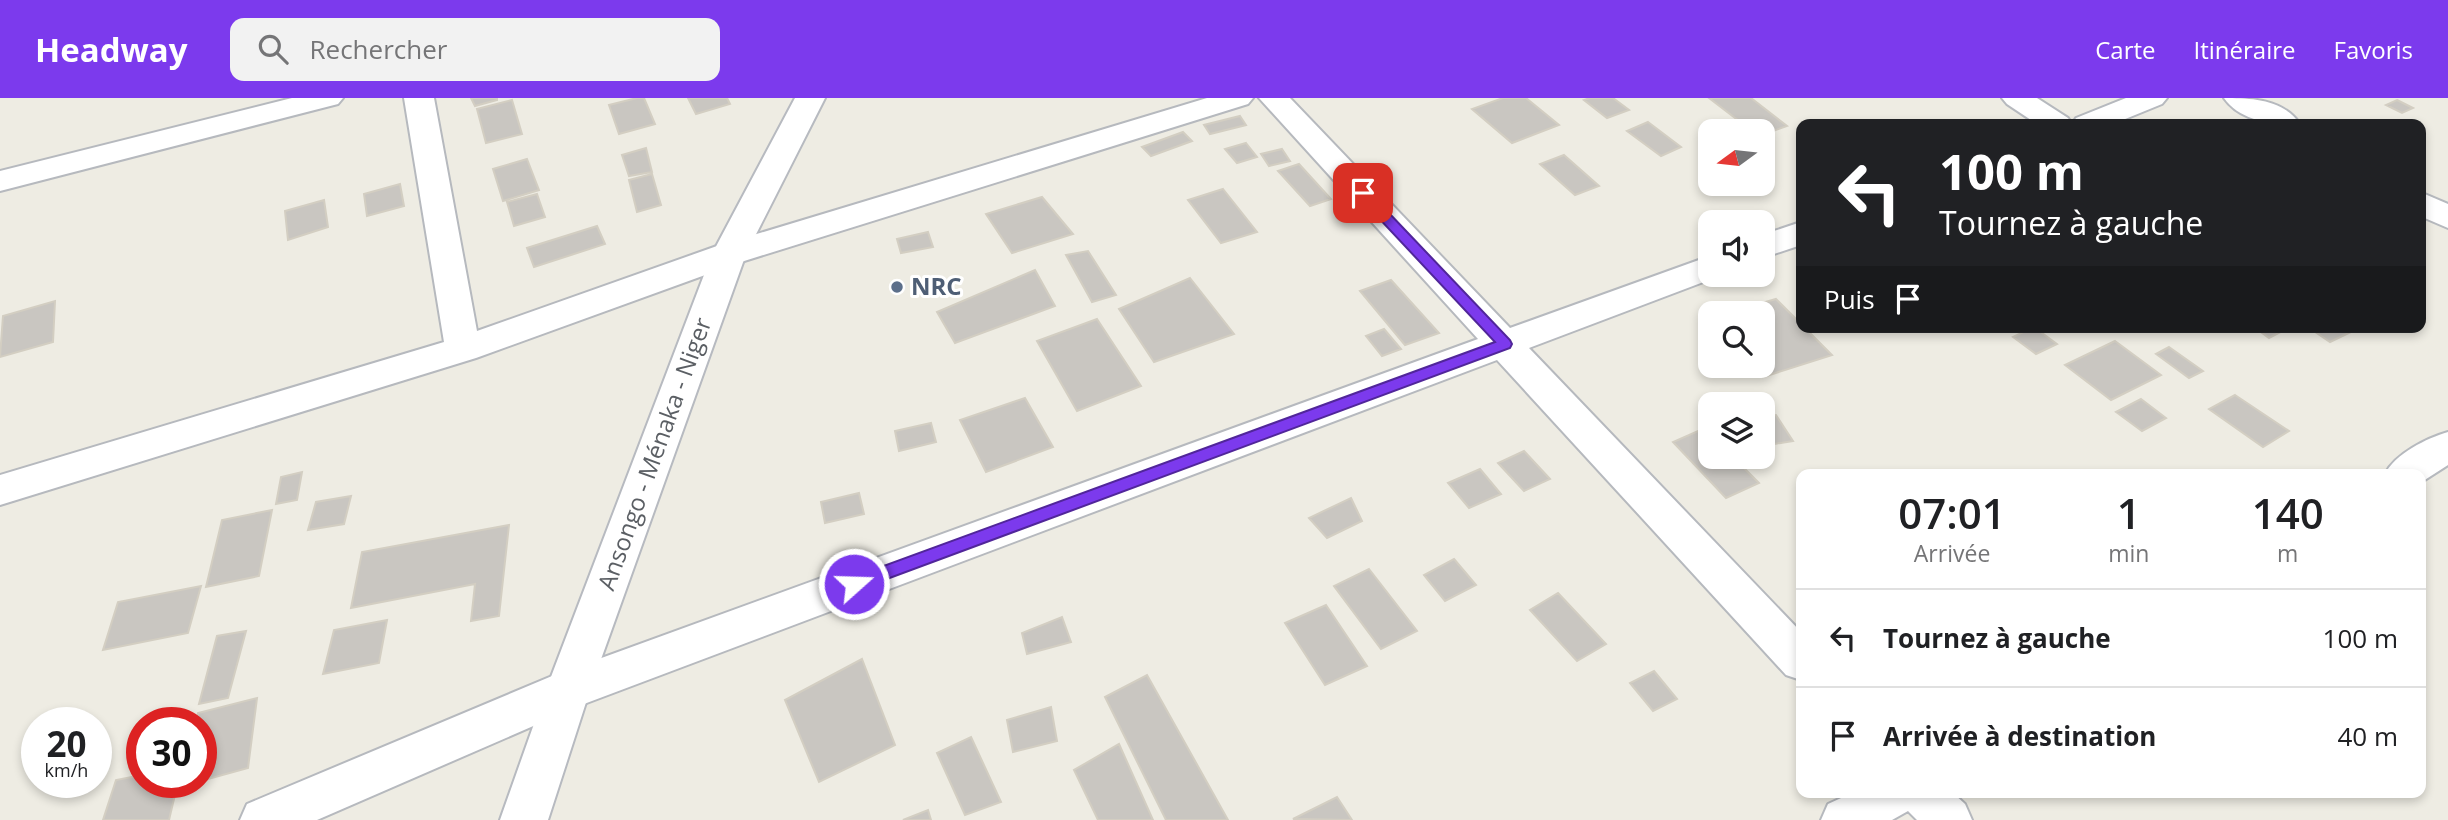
<!DOCTYPE html>
<html lang="fr">
<head>
<meta charset="utf-8">
<style>
  :root { --surface:#fff; --page:#f2f2f2; --text:#202124; --muted:#757577; --line:#e0e0e0; --accent:#7c3aed }
  body { margin:0; font-family:"Open Sans",sans-serif; background:var(--page); color:var(--text); height:100vh; display:flex; flex-direction:column; font-size:26px; white-space:nowrap }
  * { box-sizing:border-box; margin:0 }
  p { font-size:23px; color:var(--muted) }
  .icon { flex:none; width:38px; height:38px; fill:none; stroke:currentColor; stroke-width:2; stroke-linecap:round; stroke-linejoin:round }
  .map { position:relative; flex:1; overflow:hidden }
  .side { position:absolute; left:1796px; top:371px; width:630px; height:329px; display:flex; flex-direction:column; background:var(--surface); border-radius:14px; box-shadow:0 4px 10px #0003 }
  .side>* { flex:none }
  .banner { position:absolute; left:1796px; top:21px; width:630px; height:214px; border-radius:14px; box-shadow:0 4px 10px #0003; background:#202124; color:#fff; overflow:hidden }
  .needle { width:46px; rotate:255deg }
  .fabs { position:absolute; left:1698px; top:21px; display:grid; gap:14px }
  .fabs a { display:grid; place-items:center; width:77px; height:77px; border-radius:14px; background:var(--surface); box-shadow:0 4px 10px #0003; font-size:35px }
  .speed { position:absolute; left:21px; top:609px; display:flex; gap:14px; font-size:35px; font-weight:700; text-align:center }
  .speed>* { display:grid; place-content:center; width:91px; height:91px; border-radius:50%; background:var(--surface); box-shadow:0 4px 10px #0003; line-height:1 }
  .speed small { font-size:18px; font-weight:400 }
  .speed .limit { border:10px solid #d22; background:#fff; color:#111 }
  .pin { position:absolute; display:grid; place-items:center; width:60px; height:60px; color:#fff; margin:-30px; border-radius:14px; box-shadow:0 4px 10px #0006 }
  .me { position:absolute; width:77px; margin:-38px; rotate:70deg; stroke-linejoin:round; filter:drop-shadow(0 0 5px #0008) }
  .turn { display:flex; align-items:center; gap:24px; height:147px; padding:0 28px; font-size:32px }
  .turn .icon { width:91px; height:91px; stroke-width:2.5 }
  .turn b { display:block; font-size:49px; line-height:60px }
  .then { display:flex; align-items:center; height:66px; padding:0 28px; background:#0003; gap:14px; font-size:26px }
  .eta { display:flex; justify-content:space-evenly; align-items:center; height:119px; text-align:center }
  .eta b { font-size:42px; font-weight:600; line-height:49px }
  ul { padding:0; list-style:none }
  li { display:flex; align-items:center; gap:21px; height:98px; padding:0 28px; border-top:2px solid var(--line) }
  li div { flex:1 }
  li b { display:block; font-size:26px }
  li em { font-style:normal }
  header { display:flex; align-items:center; gap:42px; box-sizing:border-box; height:98px; padding:0 35px; background:var(--accent); color:#fff }
  header strong { font-size:33px }
  nav { display:flex; gap:38px; margin-inline-start:auto; font-size:24px }
  .search { width:490px; height:63px; background:var(--page); display:flex; align-items:center; gap:18px; box-sizing:border-box; padding:0 24px; border-radius:14px; color:var(--muted); font-size:26px }
  .map>svg:first-child { display:block }
  .building { fill:#c9c6c1; stroke:#d3cec2; stroke-width:2 }
  .lines { fill:none; stroke-linecap:round; stroke-linejoin:round }
  .street-casing { stroke:#b6b9be; stroke-width:4 }
  .secondary-casing { stroke:#b7bac0; stroke-width:4 }
  .street { fill:#fff; fill-rule:evenodd }
  .secondary { fill:#fff; fill-rule:evenodd }
  .route { fill:#7c3aed; stroke:#51269a; stroke-width:2 }
  .service-dot { fill:#5c6f8a; stroke:#fff; stroke-width:2.5 }
  .labels { text-anchor:middle; stroke-width:6; stroke-linejoin:round; paint-order:stroke }
  .service-label { font-size:24px; font-weight:bold; fill:#4e5e75; stroke:#fff; text-anchor:start }
  .street-label { font-size:24px; fill:#5b5f64; stroke:#fff }
</style>
</head>
<body>
<header>
<strong>Headway</strong>
<div class="search"><svg class="icon" aria-label="search" viewBox="0 0 24 24"><circle cx="10" cy="10" r="6"/><path d="M15 15l6 6"/></svg>Rechercher</div>
<nav><a>Carte</a><a>Itinéraire</a><a>Favoris</a></nav>
</header>
<div class="map">
<svg width="2448" height="722" viewBox="0 0 2448 722">
  <rect width="100%" height="100%" fill="#eeece3"/>
  <!-- building -->
  <path class="building" d="M471 0H497V2L475 8Z
    M637 0H644L655 26 619 36 609 7Z
    M688 0H727L730 6 696 16Z
    M1503 0H1526L1559 27 1512 45 1472 11Z
    M1590 0H1613L1629 12 1607 20 1584 2Z
    M1709 0H1751L1787 28 1762 37V33H1752Z
    M512 2 522 36 486 45 477 11Z
    M2397 2 2413 10 2402 15 2386 7Z
    M1240 18 1246 27 1210 36 1204 27Z
    M1648 24 1681 49 1661 58 1627 33Z
    M1183 34 1192 43 1151 58 1142 49Z
    M1246 45 1257 59 1237 65 1225 51Z
    M646 50 652 74 629 78 622 57Z
    M1282 51 1290 63 1269 68 1261 56Z
    M1564 57 1599 88 1575 97 1540 66Z
    M527 61 539 92 503 103 493 71Z
    M1299 66 1331 101 1310 108 1278 73Z
    M652 76 661 107 637 114 629 82Z
    M400 86 404 108 367 118 364 96Z
    M1223 91 1257 134 1221 145 1188 102Z
    M537 96 545 119 514 128 507 104Z
    M1042 99 1073 136 1012 155 986 116Z
    M324 102 328 129 288 142 285 113Z
    M597 128 605 146 534 169 527 150Z
    M928 134 933 149 901 155 897 141Z
    M1088 153 1116 197 1092 204 1066 157Z
    M1035 172 1055 208 955 245 937 214Z
    M1190 180 1234 236 1154 264 1119 211Z
    M1391 182 1439 235 1405 247 1360 193Z
    M1776 201 1801 226V229H1804L1832 257 1763 279 1752 268H1762V215H1728Z
    M55 203 53 244 0 259 3 218Z
    M1097 221 1141 288 1077 313 1037 243Z
    M2034 229 2057 246 2036 256 2013 239Z
    M2254 229H2290L2269 240Z
    M2308 229H2351L2355 232 2330 244Z
    M1384 231 1401 251 1382 258 1366 238Z
    M2115 243 2161 277 2111 302 2065 267Z
    M2169 249 2203 273 2189 280 2156 256Z
    M2235 297 2289 333 2263 349 2209 311Z
    M1025 300 1053 349 986 374 960 322Z
    M2141 301 2166 320 2142 333 2116 314Z
    M1776 317 1793 343 1762 348V319Z
    M931 325 936 344 899 353 895 333Z
    M1705 330 1710 335V359H1733L1759 385 1726 400 1673 344Z
    M1524 353 1550 381 1524 393 1498 365Z
    M1480 371 1501 396 1469 410 1448 385Z
    M302 374 297 402 276 406 281 379Z
    M859 395 864 416 825 425 821 404Z
    M351 398 344 426 308 432 316 404Z
    M1351 400 1362 423 1327 440 1309 420Z
    M272 412 259 478 206 489 222 422Z
    M509 427 499 518 471 523 475 486 351 510 362 454Z
    M1454 461 1476 487 1445 503 1424 477Z
    M1369 471 1417 533 1381 551 1334 488Z
    M201 488 188 535 103 552 118 504Z
    M1558 495 1606 546 1577 563 1530 512Z
    M1326 507 1367 568 1325 587 1285 525Z
    M1062 519 1071 544 1027 556 1022 535Z
    M387 522 379 565 323 576 334 532Z
    M246 533 228 600 199 606 217 538Z
    M862 561 895 647 819 684 785 602Z
    M1654 573 1677 601 1653 613 1630 585Z
    M1147 577 1228 722H1166L1105 599Z
    M257 600 248 670 201 683V625H197L198 615Z
    M1051 609 1057 643 1013 654 1007 622Z
    M971 639 1001 704 965 717 937 655Z
    M1119 646 1153 722H1098L1074 672Z
    M142 677V684H178L169 722H103L116 682Z
    M1337 699 1352 722 1293 721Z
    M928 712 931 722H903Z"/>
  <g class="lines">
    <defs>
      <path id="street" d="M292 0H343L338 6 0 93V73Z
        M404 0H434L477 233 717 148 1207 0H1253L1248 6 741 164 476 260 0 407V377L444 244Z
        M1259 0H1290L1510 230 1710 158V177H1722L1529 250 1801 534V582L1786 577 1497 262 584 606 317 722H240L247 706 552 578 1478 241Z
        M2002 0H2037L2068 20 2072 26 2076 20 2126 0H2167L2162 6 2113 26H2037L2007 6Z
        M2224 0C2251 0 2283 1 2300 26 2274 27 2241 24 2224 0Z
        M2420 94 2448 106V130L2420 118Z
        M1801 124V147L1762 160V137Z
        M2448 334V367L2420 385V376H2385C2395 356 2427 340 2448 334Z
        M1852 695H1953L1965 706 1972 722H1917L1908 713 1892 722H1821L1828 706Z"/>
      <path id="secondary" d="M795 0H825L746 156 590 592 548 722H500L546 592 712 156Z"/>
    </defs>
    <!-- street casing -->
    <use href="#street" class="street-casing"/>
    <!-- secondary casing -->
    <use href="#secondary" class="secondary-casing"/>
    <!-- street -->
    <use href="#street" class="street"/>
    <!-- secondary -->
    <use href="#secondary" class="secondary"/>
  </g>
  <!-- route -->
  <path class="route" d="M1363 91 1367 92 1510 242 1512 246 1510 250 860 491H848L846 486 848 481 1495 244 1358 98 1356 95Z"/>
  <!-- markers -->
  <circle class="service-dot" cx="897" cy="189" r="7"/>
  <g class="labels">
    <!-- service labels -->
    <g class="service-label">
      <text x="911" y="197">NRC</text>
    </g>
    <!-- street labels -->
    <g class="street-label">
      <text transform="translate(655 356) rotate(-70)" y="8">Ansongo - Ménaka - Niger</text>
    </g>
  </g>
</svg>
<div class="fabs">
<a><svg class="needle" viewBox="-14 -14 28 28"><path d="M0-13l5 13h-10z" fill="#e53935"/><path d="M0 13l5-13h-10z" fill="#757577"/></svg></a>
<a><svg class="icon" aria-label="sound" viewBox="0 0 24 24"><path d="M4 9h4l5-4v14l-5-4H4zM17 9q2 3 0 6"/></svg></a>
<a><svg class="icon" aria-label="search" viewBox="0 0 24 24"><circle cx="10" cy="10" r="6"/><path d="M15 15l6 6"/></svg></a>
<a><svg class="icon" aria-label="layers" viewBox="0 0 24 24"><path d="M12 4l9 5-9 5-9-5zM3 14l9 5 9-5"/></svg></a>
</div>
<div class="speed"><div>20<small>km/h</small></div><div class="limit">30</div></div>
<div class="pin" style="left:1363px;top:95px;background:#d93025"><svg class="icon" aria-label="arrive" viewBox="0 0 24 24"><path d="M6 21V4h12l-3 4 3 4H6"/></svg></div>
<svg class="me" style="left:854px;top:486px" viewBox="-20 -20 40 40"><circle r="17" fill="#7c3aed" stroke="#fff" stroke-width="3"/><path d="M0-11L8 9 0 5-8 9z" fill="#fff"/></svg>
<div class="banner">
<div class="turn"><svg class="icon" aria-label="left" viewBox="0 0 24 24"><path d="M17 20v-9H6M10 6l-5 5 5 5"/></svg><div><b>100 m</b>Tournez à gauche</div></div>
<div class="then">Puis<svg class="icon" aria-label="arrive" viewBox="0 0 24 24"><path d="M6 21V4h12l-3 4 3 4H6"/></svg></div>
</div>
<section class="side">
<div class="eta">
<div><b>07:01</b><p>Arrivée</p></div>
<div><b>1</b><p>min</p></div>
<div><b>140</b><p>m</p></div>
</div>
<ul>
<li><svg class="icon" aria-label="left" viewBox="0 0 24 24"><path d="M17 20v-9H6M10 6l-5 5 5 5"/></svg><div><b>Tournez à gauche</b></div><em>100 m</em></li>
<li><svg class="icon" aria-label="arrive" viewBox="0 0 24 24"><path d="M6 21V4h12l-3 4 3 4H6"/></svg><div><b>Arrivée à destination</b></div><em>40 m</em></li>
</ul>
</section>
</div>
</body>
</html>
